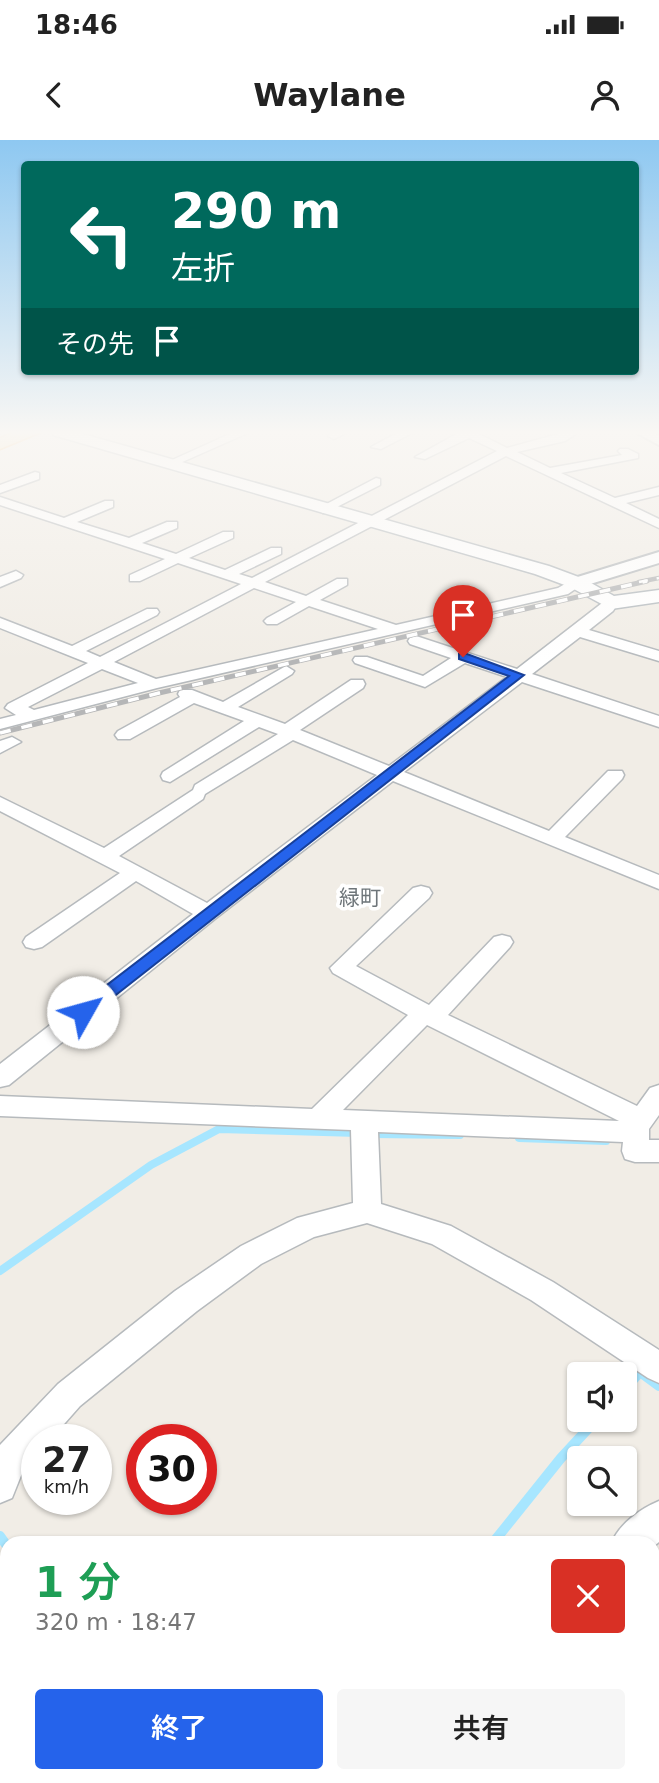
<!DOCTYPE html>
<html lang="ja">
<head>
<meta charset="utf-8">
<style>
  :root { --surface:#fff; --page:#f6f6f6; --text:#222; --muted:#767676; --accent:#2563eb }
  body { margin:0; font-family:"DejaVu Sans","Noto Sans JP",sans-serif; background:var(--page); color:var(--text); height:100vh; display:flex; flex-direction:column; font-size:26px; white-space:nowrap }
  * { box-sizing:border-box; margin:0 }
  p { font-size:23px; color:var(--muted) }
  .icon { flex:none; width:38px; height:38px; fill:none; stroke:currentColor; stroke-width:2; stroke-linecap:round; stroke-linejoin:round }
  .map { position:relative; flex:1; overflow:hidden }
  .side { position:absolute; left:0px; top:1396px; width:660px; height:247px; display:flex; flex-direction:column; background:var(--surface); border-radius:21px 21px 0 0; box-shadow:0 2px 5px #0004 }
  .side>* { flex:none }
  .hud { position:absolute; left:21px; top:21px; width:618px; height:214px; border-radius:7px; box-shadow:0 2px 5px #0004; background:#00695c; color:#fff; overflow:hidden }
  .controls { position:absolute; left:567px; top:1222px; display:grid; gap:14px }
  .controls a { display:grid; place-items:center; width:70px; height:70px; border-radius:7px; background:var(--surface); box-shadow:0 2px 5px #0004; font-size:35px }
  .speed { position:absolute; left:21px; top:1284px; display:flex; gap:14px; font-size:35px; font-weight:700; text-align:center }
  .speed>* { display:grid; place-content:center; width:91px; height:91px; border-radius:50%; background:var(--surface); box-shadow:0 2px 5px #0004; line-height:1 }
  .speed small { font-size:18px; font-weight:400 }
  .speed .limit { border:10px solid #d22; background:#fff; color:#111 }
  .pin { position:absolute; display:grid; place-items:center; width:60px; height:60px; color:#fff; margin:-72px -30px; border-radius:50% 50% 50% 0; rotate:-45deg; box-shadow:0 0 7px #0007 }
  .pin .icon { rotate:45deg }
  .me { position:absolute; width:77px; margin:-38px; rotate:52deg; stroke-linejoin:round; filter:drop-shadow(0 0 5px #0008) }
  .turn { display:flex; align-items:center; gap:24px; height:147px; padding:0 35px; font-size:32px }
  .turn .icon { width:91px; height:91px; stroke-width:2.5 }
  .turn b { display:block; font-size:49px; line-height:60px }
  .then { display:flex; align-items:center; height:66px; padding:0 35px; background:#0003; gap:14px; font-size:26px }
  .round { display:grid; place-items:center; flex:none; width:74px; height:74px; border-radius:7px; background:var(--page) }
  .summary { display:flex; align-items:center; justify-content:space-between; height:119px; padding:0 35px }
  h1 { font-size:42px; font-weight:600; line-height:52px; color:#1e9e55 }
  .cta { display:flex; gap:14px; margin-top:auto; padding:14px 35px }
  .cta a { flex:1; height:80px; border-radius:7px; background:var(--accent); color:#fff; font-size:28px; font-weight:600; line-height:80px; text-align:center }
  .cta a+a { background:var(--page); color:var(--text) }
  .status { display:flex; justify-content:space-between; align-items:center; height:49px; padding:0 35px; background:var(--surface); direction:ltr }
  .status svg { height:19px; fill:currentColor }
  header { display:flex; justify-content:space-between; align-items:center; height:91px; padding:0 35px; background:var(--surface); font-size:32px; font-weight:600 }
  .map>svg:first-child { display:block }
  .lines { fill:none; stroke-linecap:round; stroke-linejoin:round }
  .stream-far1 { stroke:#a7e6ff; stroke-width:8 }
  .stream { stroke:#a7e6ff; stroke-width:10 }
  .minor-casing { stroke:#b6babd; stroke-width:3 }
  .tertiary-casing { stroke:#b6babd; stroke-width:4 }
  .secondary-casing { stroke:#b4babe; stroke-width:3 }
  .primary-casing { stroke:#feb352; stroke-width:3 }
  .minor { fill:#fff; fill-rule:evenodd }
  .tertiary { fill:#fff; fill-rule:evenodd }
  .secondary { fill:#fff; fill-rule:evenodd }
  .primary { fill:#ffe5ac; fill-rule:evenodd }
  .rail-far1-casing { stroke:#b5b6b7; stroke-width:4.5 }
  .rail-casing { stroke:#b5b6b7; stroke-width:5 }
  .rail-far1 { stroke:#fff; stroke-width:2.5; stroke-dasharray:9; stroke-linecap:butt }
  .rail { stroke:#fff; stroke-width:3.5; stroke-dasharray:11; stroke-linecap:butt }
  .route { fill:#2563eb; stroke:#184099; stroke-width:2 }
  .labels { text-anchor:middle; stroke-width:7; stroke-linejoin:round; paint-order:stroke }
  .neighbourhood-label { font-size:21px; fill:#6e7579; stroke:#fff }
</style>
</head>
<body>
<div class="status"><b>18:46</b><svg viewBox="0 0 49 12"><path d="M0 12V9h3v3zM5 12V6h3v6zM10 12V3h3v9zM15 12V0h3v12zM26 1h20v11H26zM47 4h2v5h-2z"/></svg></div>
<header><svg class="icon" aria-label="back" viewBox="0 0 24 24"><path d="M15 5l-7 7 7 7"/></svg>Waylane<svg class="icon" aria-label="person" viewBox="0 0 24 24"><circle cx="12" cy="8" r="4"/><path d="M4 21q1-7 8-7t8 7"/></svg></header>
<div class="map">
<svg width="659" height="1643" viewBox="0 0 659 1643">
  <rect width="100%" height="100%" fill="#f1ede6"/>
  <g class="lines">
    <!-- stream-far1 -->
    <path class="stream-far1" d="M373 994 460 995
      M519 998 606 1001
      M0 1131 151 1025 219 989 358 993"/>
    <!-- stream -->
    <path class="stream" d="M625 1249 640 1232 659 1246
      M0 1396 7 1406
      M492 1404 561 1318 597 1279"/>
    <defs>
      <path id="minor" d="M234 292H250L171 327 161 325Z
        M333 292H348L334 299 328 296Z
        M399 292H414L381 309 371 307Z
        M460 292H475L507 308 565 292H579L565 301 517 312 550 328 622 315 618 311 620 309H628L638 314V318L561 333 615 358 659 347V355L626 363 659 379V388L506 316 265 442 306 456 337 439H347V445L320 460 396 485 558 448 572 440H582L584 443 568 454 157 548 0 589V579L16 575 5 568 8 564 88 523 0 488V478L72 506 147 469H157L159 472 157 475 86 511 100 517 241 444 178 423 140 441H130V435L165 419 0 365V357L64 378 105 361H113V367L77 382 129 398 167 382H177V388L142 403 176 414 223 392H233V398L189 418 225 430 271 408H281V414L239 434 252 438 497 311 469 298 425 319 415 317ZM254 448 296 462 267 478 264 481 267 484H277L309 466 378 489 156 539 114 522ZM102 529 138 543 34 570 28 567Z
        M35 332 39 333V339L0 353V345Z
        M376 338 380 339V345L327 372 323 373 317 369Z
        M16 431 23 435 21 438 0 447V437Z
        M611 459 618 463 613 471 589 490 659 511V521L580 497 532 534 659 576V587L522 542 404 632 549 691 608 631H622L624 635 622 639 565 697 659 735V749L393 641 216 778 9 945 0 947V924L193 774 136 741 42 807 34 809 26 807 23 802 26 797 120 733 0 671V657L104 708 193 650 195 645 278 594 259 587 170 642 163 640 161 636 163 632 244 581 194 563 130 599H118L115 595 118 591 180 557 178 554 180 550H192L223 562 286 526 294 531 292 534 238 567 285 584 351 540H363L365 544 363 548 300 590 389 626 507 537 465 523 425 547 355 523 353 520 355 517H367L423 536 451 518 410 504 408 501 410 498 416 496 517 529 606 460ZM293 600 377 635 207 763 119 716 203 659 205 654Z
        M12 597 21 602 0 613V601Z
        M421 746 429 748 432 753 429 758 356 826 429 865 494 797 502 795 510 797 513 802 510 807 448 875 637 966 650 948 659 945V975L649 989V1000H659V1022H635L625 1019 622 1011 623 1002 378 992 381 1064 451 1086 553 1142 659 1210V1243L648 1238 531 1160 432 1104 367 1083 314 1097 261 1124 197 1171 80 1266 50 1300H37V1315L24 1328 12 1358 0 1363V1305L58 1244 175 1151 241 1106 297 1078 353 1063 351 990 0 976V956L312 969 408 875 333 833 330 828 413 748ZM427 885 619 981 343 970Z
        M659 1361V1402L653 1407V1404H611C619 1384 640 1369 659 1361Z
        M0 1419 7 1422V1464L0 1461Z
        M346 1636H395L397 1643H348Z"/>
      <path id="tertiary" d="M635 292H653L659 296V305Z
        M659 412V423L577 448 568 443 571 439Z"/>
      <path id="secondary" d="M51 292H76L549 426 584 439 614 456 659 450V462L611 469 570 447 535 434 53 295Z
        M659 1561V1622L653 1625V1564Z
        M591 1636H650L647 1643H589Z"/>
      <path id="primary" d="M16 292H41L0 309V298Z"/>
    </defs>
    <!-- minor casing -->
    <use href="#minor" class="minor-casing"/>
    <!-- tertiary casing -->
    <use href="#tertiary" class="tertiary-casing"/>
    <!-- secondary casing -->
    <use href="#secondary" class="secondary-casing"/>
    <!-- primary casing -->
    <use href="#primary" class="primary-casing"/>
    <!-- minor -->
    <use href="#minor" class="minor"/>
    <!-- tertiary -->
    <use href="#tertiary" class="tertiary"/>
    <!-- secondary -->
    <use href="#secondary" class="secondary"/>
    <!-- primary -->
    <use href="#primary" class="primary"/>
    <defs>
      <path id="rail-far1" d="M639 442 659 438"/>
      <path id="rail" d="M0 593 159 553 647 441"/>
    </defs>
    <!-- rail-far1 casing -->
    <use href="#rail-far1" class="rail-far1-casing"/>
    <!-- rail casing -->
    <use href="#rail" class="rail-casing"/>
    <!-- rail-far1 -->
    <use href="#rail-far1" class="rail-far1"/>
    <!-- rail -->
    <use href="#rail" class="rail"/>
  </g>
  <!-- sky -->
  <linearGradient id="sky" x2="0" y2="1"><stop stop-color="#8ec8f1"/><stop offset="0.56" stop-color="#f9f7f4"/><stop offset="1" stop-color="#f9f7f4" stop-opacity="0"/></linearGradient>
  <rect width="659" height="522" fill="url(#sky)"/>
  <!-- route -->
  <path class="route" d="M459 514H467L524 535 89 876H77L75 872 77 868 509 536 459 519Z"/>
  <g class="labels">
    <!-- neighbourhood labels -->
    <g class="neighbourhood-label">
      <text x="360" y="765">緑町</text>
    </g>
  </g>
</svg>
<div class="controls">
<a><svg class="icon" aria-label="sound" viewBox="0 0 24 24"><path d="M4 9h4l5-4v14l-5-4H4zM17 9q2 3 0 6"/></svg></a>
<a><svg class="icon" aria-label="search" viewBox="0 0 24 24"><circle cx="10" cy="10" r="6"/><path d="M15 15l6 6"/></svg></a>
</div>
<div class="speed"><div>27<small>km/h</small></div><div class="limit">30</div></div>
<div class="pin" style="left:463px;top:517px;background:#d93025"><svg class="icon" aria-label="arrive" viewBox="0 0 24 24"><path d="M6 21V4h12l-3 4 3 4H6"/></svg></div>
<svg class="me" style="left:83px;top:872px" viewBox="-20 -20 40 40"><circle r="19" fill="#fff"/><path d="M0-13L10 11 0 6-10 11z" fill="#2563eb"/></svg>
<div class="hud">
<div class="turn"><svg class="icon" aria-label="left" viewBox="0 0 24 24"><path d="M17 20v-9H6M10 6l-5 5 5 5"/></svg><div><b>290 m</b>左折</div></div>
<div class="then">その先<svg class="icon" aria-label="arrive" viewBox="0 0 24 24"><path d="M6 21V4h12l-3 4 3 4H6"/></svg></div>
</div>
<section class="side">
<div class="summary"><div><h1>1 分</h1><p>320 m · 18:47</p></div><a class="round" style="background:#d93025;color:#fff"><svg class="icon" aria-label="close" viewBox="0 0 24 24"><path d="M6 6l12 12M18 6L6 18"/></svg></a></div>
<div class="cta"><a>終了</a><a>共有</a></div>
</section>
</div>
</body>
</html>
